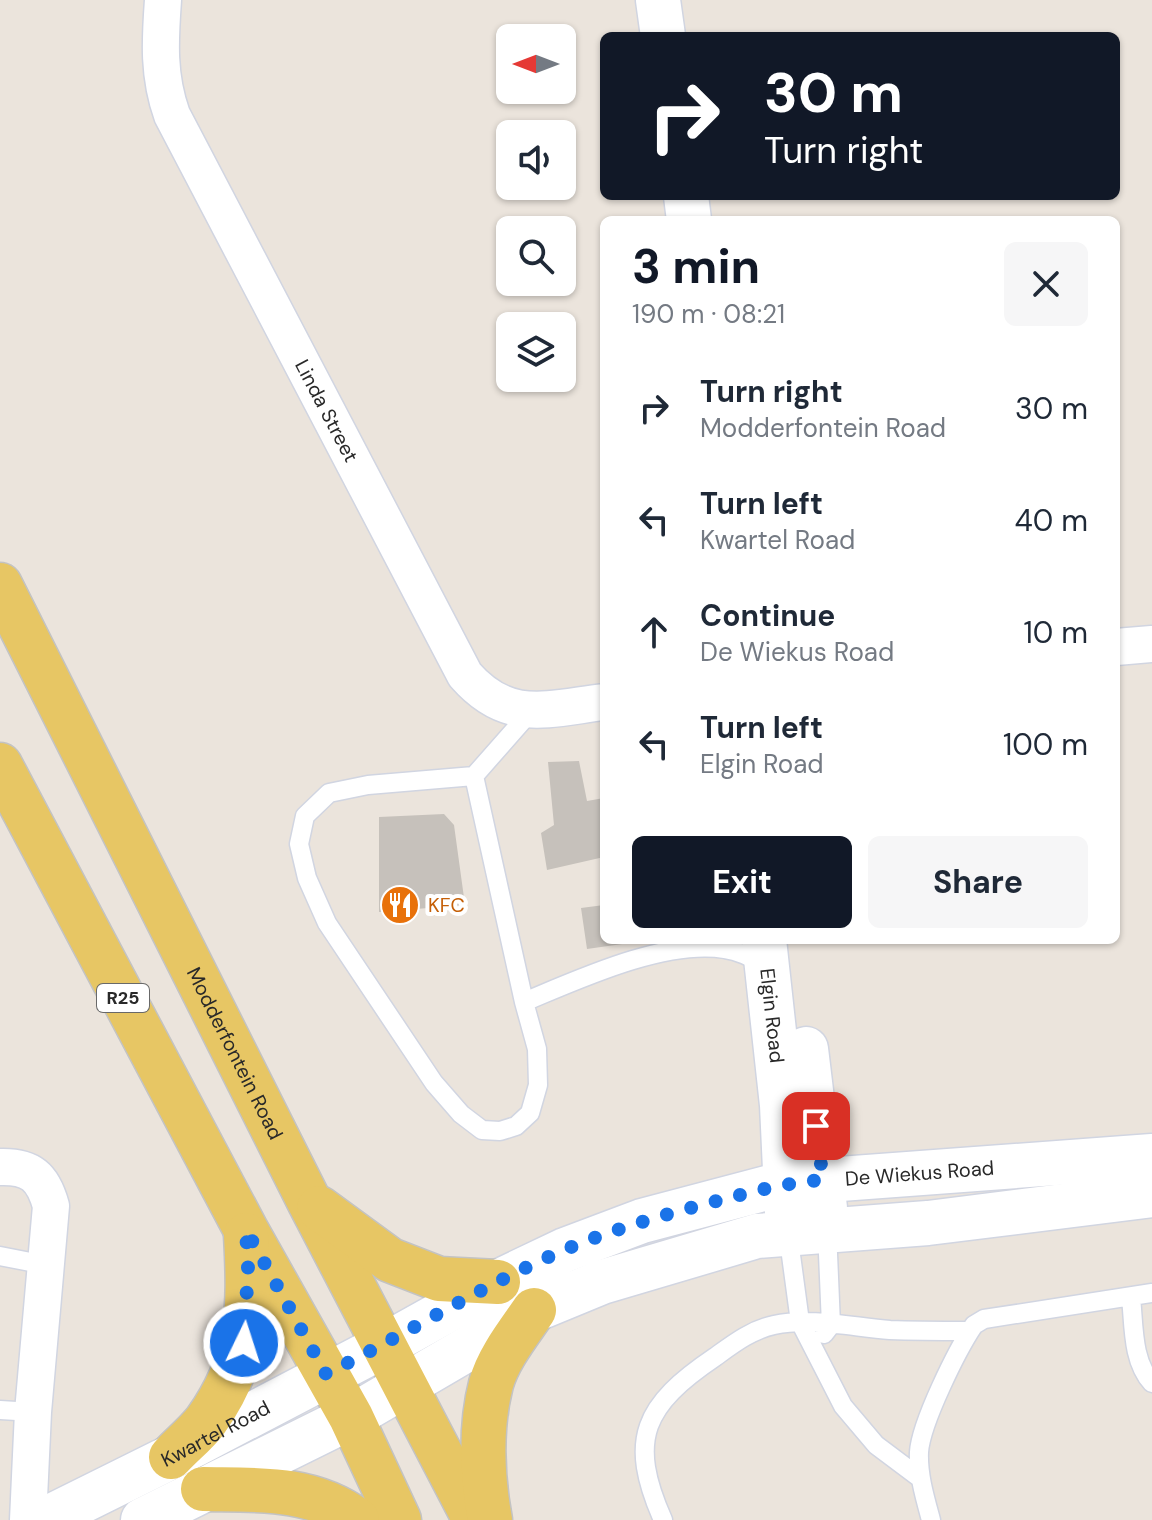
<!DOCTYPE html>
<html lang="en">
<head>
<meta charset="utf-8">
<style>
  :root { --surface:#fff; --page:#f6f6f7; --text:#1f2937; --muted:#747a83; --accent:#111827 }
  body { margin:0; font-family:"DM Sans",sans-serif; background:var(--page); color:var(--text); height:100vh; display:flex; flex-direction:column; font-size:30px; white-space:nowrap }
  * { box-sizing:border-box; margin:0 }
  p { font-size:26px; color:var(--muted) }
  .icon { flex:none; width:44px; height:44px; fill:none; stroke:currentColor; stroke-width:2; stroke-linecap:round; stroke-linejoin:round }
  .map { position:relative; flex:1; overflow:hidden }
  .sheet { position:absolute; left:600px; top:216px; width:520px; height:728px; display:flex; flex-direction:column; background:var(--surface); border-radius:12px; box-shadow:0 2px 6px #0004 }
  .sheet>* { flex:none }
  .top-card { position:absolute; left:600px; top:32px; width:520px; height:168px; border-radius:12px; box-shadow:0 2px 6px #0004; background:#111827; color:#fff; overflow:hidden }
  .needle { width:52px; rotate:270deg }
  .tools { position:absolute; left:496px; top:24px; display:grid; gap:16px }
  .tools a { display:grid; place-items:center; width:80px; height:80px; border-radius:12px; background:var(--surface); box-shadow:0 2px 6px #0004; font-size:40px }
  .pin { position:absolute; display:grid; place-items:center; width:68px; height:68px; color:#fff; margin:-34px; border-radius:16px; box-shadow:0 4px 12px #0006 }
  .me { position:absolute; width:88px; margin:-44px; rotate:4deg; stroke-linejoin:round; filter:drop-shadow(0 0 6px #0008) }
  .turn { display:flex; align-items:center; gap:28px; height:168px; padding:0 32px; font-size:36px }
  .turn .icon { width:104px; height:104px; stroke-width:2.5 }
  .turn b { display:block; font-size:56px; line-height:68px }
  .round { display:grid; place-items:center; flex:none; width:84px; height:84px; border-radius:12px; background:var(--page) }
  .head { display:flex; align-items:center; justify-content:space-between; height:136px; padding:0 32px }
  h1 { font-size:48px; font-weight:700; line-height:60px; color:var(--accent) }
  .cta { display:flex; gap:16px; margin-top:auto; padding:16px 32px }
  .cta a { flex:1; height:92px; border-radius:12px; background:var(--accent); color:#fff; font-size:32px; font-weight:700; line-height:92px; text-align:center }
  .cta a+a { background:var(--page); color:var(--text) }
  ul { padding:0; list-style:none }
  li { display:flex; align-items:center; gap:24px; height:112px; padding:0 32px }
  li div { flex:1 }
  li b { display:block; font-size:30px }
  li em { font-style:normal }
  .map>svg:first-child { display:block }
  .building { fill:#c6c1bb }
  .lines { fill:none; stroke-linecap:round; stroke-linejoin:round }
  .lane-casing { stroke:#d1d5e1; stroke-width:21 }
  .street-casing { stroke:#d1d5e1; stroke-width:39 }
  .secondary-casing { stroke:#d1d5e1; stroke-width:47 }
  .primary-casing { stroke:#c3c3c3; stroke-width:47 }
  .lane { stroke:#fff; stroke-width:18 }
  .street { stroke:#fff; stroke-width:36 }
  .secondary { stroke:#fff; stroke-width:44 }
  .primary { stroke:#e7c664; stroke-width:44 }
  .route { stroke:#1a73e8; stroke-width:14; stroke-dasharray:0 25.2 }
  .labels { text-anchor:middle; stroke-width:8; stroke-linejoin:round; paint-order:stroke }
  .shield { fill:#fff; stroke:#696969; stroke-width:2 }
  .shield-label { font-size:18px; font-weight:bold; fill:#292929 }
  .street-label { font-size:20px; fill:#292929; stroke:#fff }
  .food-label { font-size:20px; fill:#c56008; stroke:#fff; text-anchor:start }
</style>
</head>
<body>
<div class="map">
<svg width="1152" height="1520" viewBox="0 0 1152 1520">
  <rect width="100%" height="100%" fill="#ebe4dc"/>
  <!-- building -->
  <path class="building" d="M579 761 587 801 604 798V857L547 870 541 833 554 825 548 762Z
    M444 814 454 825 465 905 379 912V817Z
    M604 905V940L636 942 587 949 581 908Z"/>
  <g class="lines">
    <defs>
      <path id="lane" d="M474 776 524 1002 537 1049 538 1085 530 1113 516 1126 500 1131 482 1130 461 1114 434 1083 327 923 307 878 299 844 305 816 329 793 368 785 474 776 532 710
        M524 1002C579 979 665 939 725 949 740 951 752 958 765 965
        M788 1233 800 1322 843 1406 876 1445 920 1478
        M0 1256 46 1265
        M1131 1297C1134 1326 1132 1361 1152 1383
        M824 1334 831 1325 827 1230
        M0 1410 33 1412
        M663 1520C627 1439 644 1405 715 1357 733 1344 751 1330 774 1325 811 1317 852 1327 890 1330 916 1331 943 1331 969 1331
        M931 1520C925 1498 918 1475 919 1452 921 1423 957 1350 974 1325L984 1319 1152 1293"/>
      <g id="street">
        <path id="s1" d="M163 0C160 41 158 76 172 115L465 675C508 724 546 709 604 702"/>
        <path d="M1116 647 1152 644"/>
        <path d="M0 1167C31 1166 43 1177 51 1206L33 1412 28 1520"/>
      </g>
      <g id="secondary">
        <path d="M658 0 663 36"/>
        <path d="M686 196 689 220"/>
        <path id="s2" d="M764 940 782 1105 787 1213"/>
        <path d="M806 1049 825 1208"/>
        <path id="s3" d="M44 1520 171 1457 385 1345 498 1282 565 1250 642 1221 786 1183 1152 1156"/>
        <path d="M143 1520 351 1417 534 1310 602 1282 757 1236 928 1223 1152 1195"/>
      </g>
      <g id="primary">
        <path id="s4" d="M0 585 310 1203 475 1520"/>
        <path d="M0 765 246 1230 351 1417 399 1520"/>
        <path d="M319 1208 390 1260 439 1279 498 1282"/>
        <path d="M171 1457C182 1445 196 1434 206 1421 250 1360 250 1307 246 1235"/>
        <path d="M203 1489C257 1490 311 1486 357 1520"/>
        <path d="M490 1520C482 1477 480 1427 491 1384 498 1358 519 1332 534 1310"/>
      </g>
    </defs>
    <!-- lane casing -->
    <use href="#lane" class="lane-casing"/>
    <!-- street casing -->
    <use href="#street" class="street-casing"/>
    <!-- secondary casing -->
    <use href="#secondary" class="secondary-casing"/>
    <!-- primary casing -->
    <use href="#primary" class="primary-casing"/>
    <!-- lane -->
    <use href="#lane" class="lane"/>
    <!-- street -->
    <use href="#street" class="street"/>
    <!-- secondary -->
    <use href="#secondary" class="secondary"/>
    <!-- primary -->
    <use href="#primary" class="primary"/>
  </g>
  <g class="lines">
    <!-- route -->
    <path class="route" d="M244 1343 248 1268 246 1230 326 1374C406 1334 482 1286 564 1250 611 1230 660 1216 709 1203 748 1193 782 1183 823 1180L816 1126"/>
  </g>
  <!-- icons -->
  <defs>
    <symbol id="restaurant-disc" viewBox="-11 -11 22 22"><circle r="9.5" fill="#e8710a" stroke="#fff"/><path d="M-5-6h1v4h1v-4h1v4h1v-4h1v5L-1.5 .5V6h-2V.5L-5-1ZM5-6V6H3V1.5H1.5Q1.5-4 5-6Z" fill="#fff"/></symbol>
  </defs>
  <g fill-rule="evenodd">
    <use href="#restaurant-disc" x="378" y="883" width="44" height="44"/>
  </g>
  <g class="labels">
    <!-- shield labels -->
    <rect class="shield" x="97" y="984" width="52" height="28" rx="6"/>
    <g class="shield-label">
      <text x="123" y="1004">R25</text>
    </g>
    <!-- street labels -->
    <g class="street-label">
      <text dy="7" stroke="none"><textPath href="#s1" startOffset="450">Linda Street</textPath></text>
      <text dy="7" stroke="none"><textPath href="#s2" startOffset="76">Elgin Road</textPath></text>
      <text dy="7" stroke="none"><textPath href="#s4" startOffset="524">Modderfontein Road</textPath></text>
      <text dy="7" stroke="none"><textPath href="#s3" startOffset="952">De Wiekus Road</textPath></text>
      <text dy="7" stroke="none"><textPath href="#s3" startOffset="192">Kwartel Road</textPath></text>
    </g>
    <!-- food labels -->
    <g class="food-label">
      <text x="428" y="912">KFC</text>
    </g>
  </g>
</svg>
<div class="tools">
<a><svg class="needle" viewBox="-14 -14 28 28"><path d="M0-13l5 13h-10z" fill="#e53935"/><path d="M0 13l5-13h-10z" fill="#747a83"/></svg></a>
<a><svg class="icon" aria-label="sound" viewBox="0 0 24 24"><path d="M4 9h4l5-4v14l-5-4H4zM17 9q2 3 0 6"/></svg></a>
<a><svg class="icon" aria-label="search" viewBox="0 0 24 24"><circle cx="10" cy="10" r="6"/><path d="M15 15l6 6"/></svg></a>
<a><svg class="icon" aria-label="layers" viewBox="0 0 24 24"><path d="M12 4l9 5-9 5-9-5zM3 14l9 5 9-5"/></svg></a>
</div>
<div class="pin" style="left:816px;top:1126px;background:#d93025"><svg class="icon" aria-label="arrive" viewBox="0 0 24 24"><path d="M6 21V4h12l-3 4 3 4H6"/></svg></div>
<svg class="me" style="left:244px;top:1343px" viewBox="-20 -20 40 40"><circle r="17" fill="#1a73e8" stroke="#fff" stroke-width="3"/><path d="M0-11L8 9 0 5-8 9z" fill="#fff"/></svg>
<div class="top-card">
<div class="turn"><svg class="icon" aria-label="right" viewBox="0 0 24 24"><path d="M7 20v-9h11M14 6l5 5-5 5"/></svg><div><b>30 m</b>Turn right</div></div>
</div>
<section class="sheet">
<div class="head"><div><h1>3 min</h1><p>190 m · 08:21</p></div><a class="round"><svg class="icon" aria-label="close" viewBox="0 0 24 24"><path d="M6 6l12 12M18 6L6 18"/></svg></a></div>
<ul>
<li><svg class="icon" aria-label="right" viewBox="0 0 24 24"><path d="M7 20v-9h11M14 6l5 5-5 5"/></svg><div><b>Turn right</b><p>Modderfontein Road</p></div><em>30 m</em></li>
<li><svg class="icon" aria-label="left" viewBox="0 0 24 24"><path d="M17 20v-9H6M10 6l-5 5 5 5"/></svg><div><b>Turn left</b><p>Kwartel Road</p></div><em>40 m</em></li>
<li><svg class="icon" aria-label="ahead" viewBox="0 0 24 24"><path d="M12 20V5M6 11l6-6 6 6"/></svg><div><b>Continue</b><p>De Wiekus Road</p></div><em>10 m</em></li>
<li><svg class="icon" aria-label="left" viewBox="0 0 24 24"><path d="M17 20v-9H6M10 6l-5 5 5 5"/></svg><div><b>Turn left</b><p>Elgin Road</p></div><em>100 m</em></li>
</ul>
<div class="cta"><a>Exit</a><a>Share</a></div>
</section>
</div>
</body>
</html>
